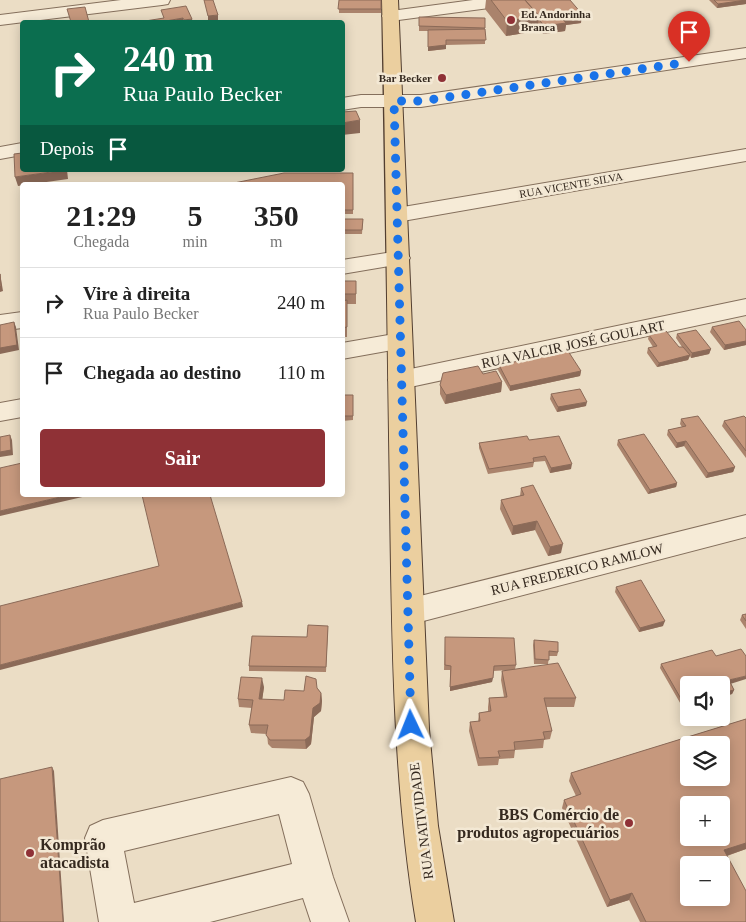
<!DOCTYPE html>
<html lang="pt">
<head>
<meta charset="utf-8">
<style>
  :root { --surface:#fff; --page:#f6f6f6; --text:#222; --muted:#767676; --line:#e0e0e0; --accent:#8f3136 }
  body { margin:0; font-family:"Times New Roman",serif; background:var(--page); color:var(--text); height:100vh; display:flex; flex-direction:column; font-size:19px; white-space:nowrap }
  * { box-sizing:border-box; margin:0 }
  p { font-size:16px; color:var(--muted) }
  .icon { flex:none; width:28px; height:28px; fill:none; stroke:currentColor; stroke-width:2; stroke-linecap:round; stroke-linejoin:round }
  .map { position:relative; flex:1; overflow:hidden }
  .side { position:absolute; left:20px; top:182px; width:325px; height:315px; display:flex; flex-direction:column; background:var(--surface); border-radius:5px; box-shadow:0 2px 12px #0003 }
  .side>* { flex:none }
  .guide { position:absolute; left:20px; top:20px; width:325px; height:152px; border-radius:5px; box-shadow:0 2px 12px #0003; background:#0b6e4f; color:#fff; overflow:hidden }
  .fabs { position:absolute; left:680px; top:676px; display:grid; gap:10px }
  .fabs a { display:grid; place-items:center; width:50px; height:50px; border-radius:5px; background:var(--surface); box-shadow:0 2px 12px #0003; font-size:25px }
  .pin { position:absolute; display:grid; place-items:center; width:42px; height:42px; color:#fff; margin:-51px -21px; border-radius:50% 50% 50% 0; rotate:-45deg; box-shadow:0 0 5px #0007 }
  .pin .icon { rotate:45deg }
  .me { position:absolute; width:55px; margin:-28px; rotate:358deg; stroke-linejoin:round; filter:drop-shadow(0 0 4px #0008) }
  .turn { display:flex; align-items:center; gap:18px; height:105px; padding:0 20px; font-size:22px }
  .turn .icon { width:65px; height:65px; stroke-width:2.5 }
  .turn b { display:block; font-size:35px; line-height:42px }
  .then { display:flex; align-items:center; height:48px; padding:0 20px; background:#0003; gap:10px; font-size:19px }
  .eta { display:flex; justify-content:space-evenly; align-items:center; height:85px; text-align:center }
  .eta b { font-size:30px; font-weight:700; line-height:35px }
  .button { display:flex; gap:10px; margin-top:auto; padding:10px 20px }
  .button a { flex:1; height:58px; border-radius:5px; background:var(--accent); color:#fff; font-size:20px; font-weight:700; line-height:58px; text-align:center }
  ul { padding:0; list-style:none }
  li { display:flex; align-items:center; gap:15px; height:70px; padding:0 20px; border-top:1px solid var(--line) }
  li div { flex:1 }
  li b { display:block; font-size:19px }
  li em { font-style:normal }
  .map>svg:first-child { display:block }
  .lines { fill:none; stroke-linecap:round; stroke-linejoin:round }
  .minor-casing { stroke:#846f5c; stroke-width:2 }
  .major-casing { stroke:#523e30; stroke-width:2 }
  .minor { fill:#f6ebd7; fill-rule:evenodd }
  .major { fill:#ebcf9f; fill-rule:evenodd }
  .wall { fill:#aa836c }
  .shaded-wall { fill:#8b6a58 }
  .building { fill:#c6987d; stroke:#8b6a58; fill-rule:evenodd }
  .route { stroke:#1a73e8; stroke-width:9; stroke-dasharray:0 16.2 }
  .poi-dot { fill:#8f3136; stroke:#f3e8d4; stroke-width:2 }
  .labels { text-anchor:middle; stroke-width:5; stroke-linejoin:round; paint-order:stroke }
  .far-poi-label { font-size:11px; font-weight:bold; fill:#35291f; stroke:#f3e8d4; text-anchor:start }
  .far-street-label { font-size:11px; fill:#35291f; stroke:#f3e8d4 }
  .street-label { font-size:14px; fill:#35291f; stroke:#f3e8d4 }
  .near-poi-label { font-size:16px; font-weight:bold; fill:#35291f; stroke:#f3e8d4; text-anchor:end }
</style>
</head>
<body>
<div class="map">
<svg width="746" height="922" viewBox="0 0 746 922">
  <rect width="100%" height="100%" fill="#ebddc5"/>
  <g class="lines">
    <defs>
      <path id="minor" d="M121 0H170L168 4 162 5 0 25V15Z
        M473 0H519L517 4 511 5 391 21 385 20 382 16 385 12 391 11Z
        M746 48V58L421 107H361L342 110V98L361 95H421Z
        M22 143V155L0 159V147Z
        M746 149V161L397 222 389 220 386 215 389 210 397 208Z
        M399 251 407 253 410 258 407 263 342 274V260Z
        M746 299V315L401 389 392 386 388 380 392 374 401 371Z
        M22 312V328L0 331V315Z
        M400 333 409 335 412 341 409 347 342 359V343Z
        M22 399V417L0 421V403Z
        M746 515V537L408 625 397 621 392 612 397 603 408 599Z
        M291 777 303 782 309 794 333 877 349 922H311L303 898 210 922H99L85 838 90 826 103 820ZM279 814 292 864 134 903 124 851Z"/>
      <path id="major" d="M382 0H398L429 729 438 826 454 922H416C393 783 392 642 390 501 387 334 386 167 382 0Z"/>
    </defs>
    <!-- minor casing -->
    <use href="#minor" class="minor-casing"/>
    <!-- major casing -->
    <use href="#major" class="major-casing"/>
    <!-- minor -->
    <use href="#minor" class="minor"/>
    <!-- major -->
    <use href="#major" class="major"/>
  </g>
  <!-- wall -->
  <path class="wall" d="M339 0H381V13H339Z
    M486 0H570L581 23 566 25 565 31 543 34 538 26 537 31 506 36 485 9Z
    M709 0H746V4L717 8Z
    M419 17 485 28V44L446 45V49L428 51V31H419Z
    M342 70 344 87 342 88Z
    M353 173V214H342V185Z
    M342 219H363L362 234H342Z
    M342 281H356V304H347V337H342Z
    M712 327 746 330V345L724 350 710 332Z
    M677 334 711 349 709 354 691 358 690 356 688 360 657 367 647 353 648 348 653 347 648 339 649 335 679 347H682L676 338Z
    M499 365 581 371 580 376 510 391 498 370Z
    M483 374 502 382 501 392 445 404 440 394V385Z
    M551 394 586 406 557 412 550 399Z
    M342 395H353V420L342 421Z
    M746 418V458L722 426 724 421Z
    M681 419 735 467 733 472 706 478 684 446 676 448 667 435 668 430 682 427 680 424Z
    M529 440 571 469 550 473 545 461 534 462 533 467 488 474 479 448V443Z
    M618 440 677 483 676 487 648 494 617 445Z
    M521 488 561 553 548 556 535 530 512 535 500 509 501 500 520 496Z
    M616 587 663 626 639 632 615 592Z
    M746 614V629L740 620 742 615Z
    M328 630 326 672 249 671V666L307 637Z
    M445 637 516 665 515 669 576 698 574 707H546L552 731 550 739 544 740 543 748 515 750 514 758 499 759 498 765 478 766 469 731 470 722H478L479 713 488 712V707L489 698 504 697 501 680 502 671 512 670 493 671 492 682 450 691V670H444Z
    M534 640 558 652 557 656H549L548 664H534L533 645Z
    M661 664 731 684 734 690 732 694 683 708 660 668Z
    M264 687 262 700H284L304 691 317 688 321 693 322 701 321 711 314 717 311 744 306 749 272 748 268 744 267 734 251 733 249 725 252 708 239 707 238 699Z
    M746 719V849L727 856 746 922H640L629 900 607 907 562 808 564 800 576 796 569 781 571 773Z"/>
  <!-- shaded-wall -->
  <path class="shaded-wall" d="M746 0V4L717 8 718 4Z
    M582 14 581 23 566 25 565 31 543 34 544 26 561 17Z
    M218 15V20L208 21V16Z
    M539 16 537 31 506 36 507 21Z
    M183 18V22H160Z
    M192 19 193 22H184V20Z
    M446 45V49L428 51V47Z
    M360 120V133L342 135V123Z
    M67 170 68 179 18 186 15 177Z
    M0 273 3 291 0 292Z
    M14 322 16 327 19 350 0 354V348Z
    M746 341V345L724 350 725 345Z
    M711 349 709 354 691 358 692 353Z
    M690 355 688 360 657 367 659 363Z
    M581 371 580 376 510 391V386Z
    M502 382 501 392 445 404 446 395Z
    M587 402 586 406 557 412 558 407Z
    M10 435 12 440 13 455 0 457V452Z
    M686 441 684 446 676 448 677 443Z
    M572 464 571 469 550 473 551 468Z
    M735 467 733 472 706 478 708 473Z
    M677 483 676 487 648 494 650 490Z
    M69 495H91L0 516V511Z
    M537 521 535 530 512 535 513 526Z
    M563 544 561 553 548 556 550 547Z
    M242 602 243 607 0 670V665Z
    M665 621 663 626 639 632 640 628Z
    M746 676V679L727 685 729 680Z
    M262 678 264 687 261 708 259 699Z
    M493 678 492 682 450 691V687Z
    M734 690 732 694 721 697V693Z
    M321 693 322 701 321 711 314 717 311 744 306 749 305 740 313 708Z
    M689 703V707L683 708 684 704Z
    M52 767 54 771 64 922H63Z
    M746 843V849L720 858 724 850Z
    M632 893 629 900 607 907 610 900Z"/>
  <!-- building -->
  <path class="building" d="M204 0H213L218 15 208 16Z
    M339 0H381V9H338Z
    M491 0H525L539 16 507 21Z
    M525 0H570L582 14 561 17 566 23 544 26 538 18 539 16Z
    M714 0H746L718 4Z
    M186 6 192 19 184 20 183 18 160 22H139L164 18 161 10Z
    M85 7 89 22H71L67 9Z
    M419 17 485 18V28L419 26Z
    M485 29 486 40H446V45L428 47V30Z
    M356 111 360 120 342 123V112Z
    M22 153V170H66L15 177 14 154Z
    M284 173H353V210H342V185H224Z
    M342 219H363L362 230H342Z
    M0 274 1 286 0 287Z
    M342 281H356V294H342Z
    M347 300V327L342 328V301Z
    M739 321 746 330V341L725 345 712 327Z
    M14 322 17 345 0 348V325Z
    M696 330 711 349 692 353 677 334Z
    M666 331 679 347H683L690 355 659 363 648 348 657 346 649 335Z
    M568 351 581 371 510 386 499 365Z
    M478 366 483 374 496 371 502 382 446 395 440 385 443 373Z
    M580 389 587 402 558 407 551 394Z
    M342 395H353V416H342Z
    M698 416 735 467 708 473 686 441 677 443 668 430 686 426 681 419Z
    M744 416 746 418V451L724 421Z
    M21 420H22V447H21Z
    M644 434 677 483 650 490 618 440Z
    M10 435 11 450 0 452V437Z
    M527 436 529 440 559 436 572 464 551 468 545 456 533 458 534 462 489 469 479 443Z
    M22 463V495H69L0 511V468Z
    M533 485 563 544 550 547 537 521 513 526 501 500 524 495 521 488Z
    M142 495H210L242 602 0 665V606L159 566Z
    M641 580 665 621 640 628 616 587Z
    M746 614V621L742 615Z
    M308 625 328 626 326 667 249 666 252 636 307 637Z
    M445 637 514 638 516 665 494 666 493 678 450 687 451 666 445 665Z
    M534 640 558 642V652L549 651V660L535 659Z
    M741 649 746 656V676L729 680 734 690 721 693V685H689V703L684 704 661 664 712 650 716 656Z
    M558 663 576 698H544L552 731 543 732 545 739 514 742 515 750 498 751 500 757 479 758 470 722 480 721 479 713 491 711 489 698 507 697 502 671Z
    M306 676 316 679 317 688 321 693 320 703 313 708 310 736 305 740H270L266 735 268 725H249L253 700 238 699 241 677 262 678 259 699 284 700 285 690 304 691Z
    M746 719V843L724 850 746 891V922H646L632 893 610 900 564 800 581 794 571 773ZM689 745H721V778H689ZM689 805H721V838H689ZM689 865H721V898H689Z
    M52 767 63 922H0V779Z"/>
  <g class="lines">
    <!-- route -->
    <path class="route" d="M411 725 394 101H421L689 62"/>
  </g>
  <!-- markers -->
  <g class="poi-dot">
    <circle cx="511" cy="20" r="5"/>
    <circle cx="442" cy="78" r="5"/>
    <circle cx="629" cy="823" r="5"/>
    <circle cx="30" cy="853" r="5"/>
  </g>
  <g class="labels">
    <!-- far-poi labels -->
    <g class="far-poi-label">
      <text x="521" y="18">Ed. Andorinha<tspan x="521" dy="13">Branca</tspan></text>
      <text x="432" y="82" text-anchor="end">Bar Becker</text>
    </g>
    <!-- far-street labels -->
    <g class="far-street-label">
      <text transform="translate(571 185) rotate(-10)" y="4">RUA VICENTE SILVA</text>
    </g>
    <!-- street labels -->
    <g class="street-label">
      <text transform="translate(573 344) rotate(-12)" y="5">RUA VALCIR JOSÉ GOULART</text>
      <text transform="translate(577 569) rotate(-14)" y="5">RUA FREDERICO RAMLOW</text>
      <text transform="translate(421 821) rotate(-97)" y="5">RUA NATIVIDADE</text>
    </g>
    <!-- near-poi labels -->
    <g class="near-poi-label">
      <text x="619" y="820">BBS Comércio de<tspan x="619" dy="18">produtos agropecuários</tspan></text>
      <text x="40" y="850" text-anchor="start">Komprão<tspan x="40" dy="18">atacadista</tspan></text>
    </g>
  </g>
</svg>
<div class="fabs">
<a><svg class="icon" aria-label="sound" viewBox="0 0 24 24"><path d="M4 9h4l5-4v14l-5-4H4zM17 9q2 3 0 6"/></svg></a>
<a><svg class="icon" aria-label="layers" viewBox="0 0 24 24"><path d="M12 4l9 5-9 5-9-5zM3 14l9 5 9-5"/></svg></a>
<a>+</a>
<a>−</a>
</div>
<div class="pin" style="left:689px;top:62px;background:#d93025"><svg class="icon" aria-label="arrive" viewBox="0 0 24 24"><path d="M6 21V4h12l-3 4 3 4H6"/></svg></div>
<svg class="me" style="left:411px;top:725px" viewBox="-20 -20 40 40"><path d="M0-17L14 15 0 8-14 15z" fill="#1a73e8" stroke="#fff" stroke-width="4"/></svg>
<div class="guide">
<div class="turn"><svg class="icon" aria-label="right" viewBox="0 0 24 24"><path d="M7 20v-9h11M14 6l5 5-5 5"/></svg><div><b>240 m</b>Rua Paulo Becker</div></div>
<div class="then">Depois<svg class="icon" aria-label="arrive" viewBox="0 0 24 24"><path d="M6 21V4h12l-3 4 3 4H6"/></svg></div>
</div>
<section class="side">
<div class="eta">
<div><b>21:29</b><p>Chegada</p></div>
<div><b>5</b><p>min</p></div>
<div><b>350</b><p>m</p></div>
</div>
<ul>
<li><svg class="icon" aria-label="right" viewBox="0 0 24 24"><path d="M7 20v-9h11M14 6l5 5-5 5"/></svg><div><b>Vire à direita</b><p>Rua Paulo Becker</p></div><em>240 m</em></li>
<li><svg class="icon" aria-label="arrive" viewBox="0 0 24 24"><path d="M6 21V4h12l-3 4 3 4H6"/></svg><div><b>Chegada ao destino</b></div><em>110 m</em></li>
</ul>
<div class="button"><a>Sair</a></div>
</section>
</div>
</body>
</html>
